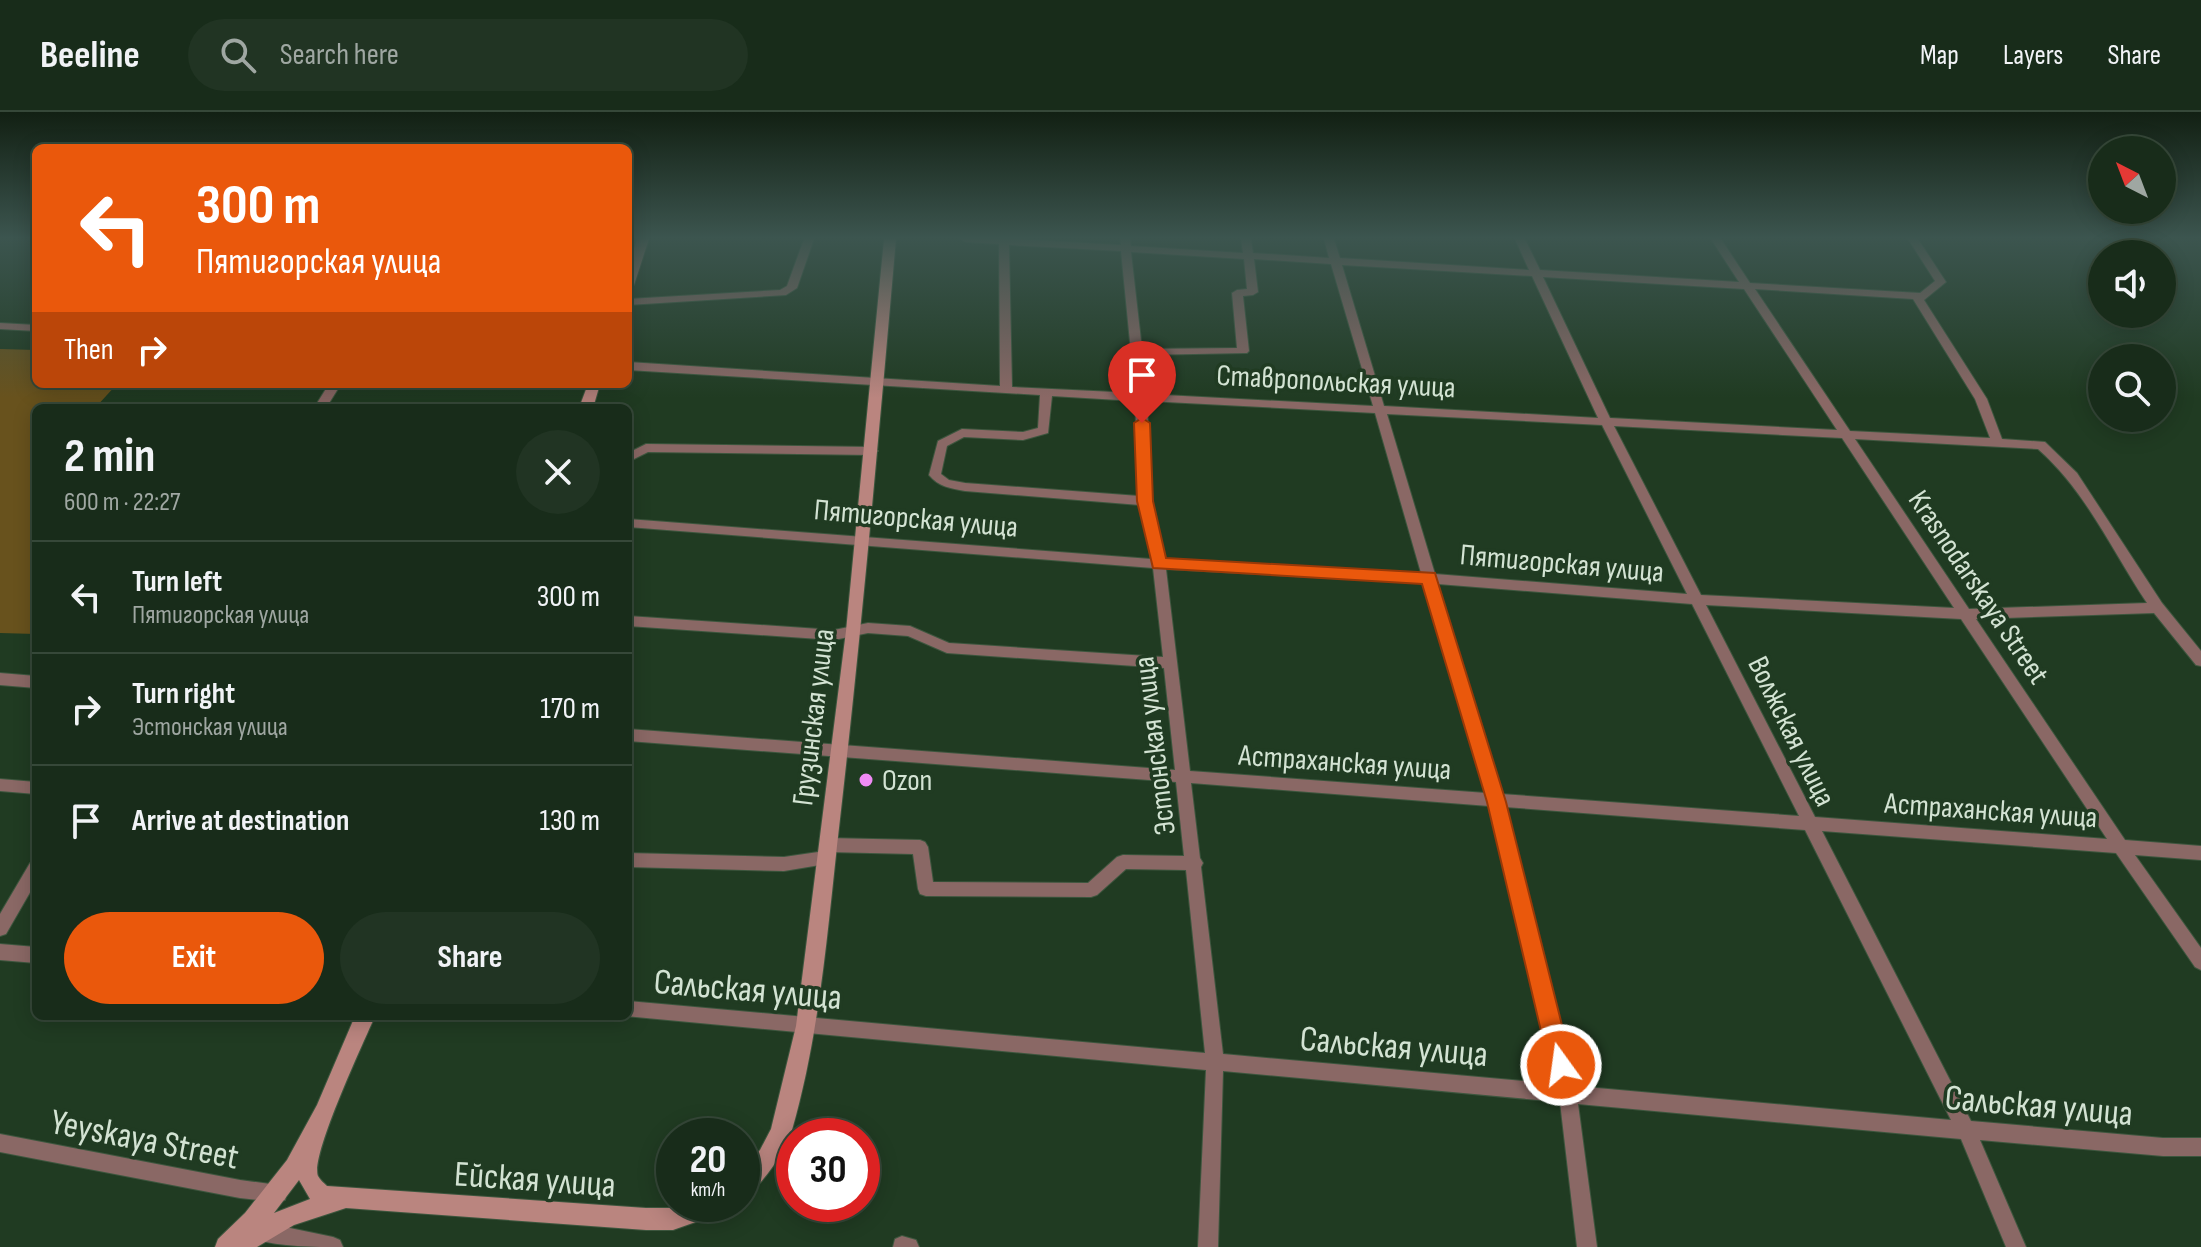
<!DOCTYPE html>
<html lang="en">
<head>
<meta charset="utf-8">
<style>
  :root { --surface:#182c1a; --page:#213423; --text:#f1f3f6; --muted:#9fa7a2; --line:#364839; --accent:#ea580c }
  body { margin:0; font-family:"Sofia Sans Condensed",sans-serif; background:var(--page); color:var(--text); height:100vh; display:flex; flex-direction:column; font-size:30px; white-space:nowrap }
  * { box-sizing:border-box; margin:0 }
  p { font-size:26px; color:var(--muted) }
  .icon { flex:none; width:44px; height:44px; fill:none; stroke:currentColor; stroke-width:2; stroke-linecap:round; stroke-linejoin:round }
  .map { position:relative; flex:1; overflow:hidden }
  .details { position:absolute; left:32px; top:292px; width:600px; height:616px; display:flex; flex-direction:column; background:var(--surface); border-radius:12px; box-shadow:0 4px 20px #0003,0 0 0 2px var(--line) }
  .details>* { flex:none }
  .banner { position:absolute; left:32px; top:32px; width:600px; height:244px; border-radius:12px; box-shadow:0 4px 20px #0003,0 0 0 2px var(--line); background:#ea580c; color:#fff; overflow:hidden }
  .needle { width:52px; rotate:318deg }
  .fabs { position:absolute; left:2088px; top:24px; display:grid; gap:16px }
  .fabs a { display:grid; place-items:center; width:88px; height:88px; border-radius:50%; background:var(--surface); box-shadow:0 4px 20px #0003,0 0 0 2px var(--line); font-size:40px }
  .speed { position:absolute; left:656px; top:1006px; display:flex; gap:16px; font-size:40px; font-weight:700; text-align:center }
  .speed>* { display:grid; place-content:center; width:104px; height:104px; border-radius:50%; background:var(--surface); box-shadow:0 4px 20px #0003,0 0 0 2px var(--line); line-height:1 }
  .speed small { font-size:20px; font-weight:400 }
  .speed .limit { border:12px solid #d22; background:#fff; color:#111 }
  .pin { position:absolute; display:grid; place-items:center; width:68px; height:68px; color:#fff; margin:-82px -34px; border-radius:50% 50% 50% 0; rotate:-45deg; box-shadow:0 0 8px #0007 }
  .pin .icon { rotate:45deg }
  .me { position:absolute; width:88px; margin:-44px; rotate:346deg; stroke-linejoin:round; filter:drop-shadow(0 0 6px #0008) }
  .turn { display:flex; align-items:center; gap:28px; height:168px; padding:0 32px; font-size:36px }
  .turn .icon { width:104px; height:104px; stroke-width:2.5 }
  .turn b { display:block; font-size:56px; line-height:68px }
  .then { display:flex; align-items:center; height:76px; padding:0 32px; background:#0003; gap:16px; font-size:30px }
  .round { display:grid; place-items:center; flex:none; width:84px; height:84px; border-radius:42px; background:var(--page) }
  .head { display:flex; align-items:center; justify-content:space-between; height:136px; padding:0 32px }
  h1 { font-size:48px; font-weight:700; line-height:60px }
  .button { display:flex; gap:16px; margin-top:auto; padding:16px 32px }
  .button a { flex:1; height:92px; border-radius:48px; background:var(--accent); color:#fff; font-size:32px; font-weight:700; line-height:92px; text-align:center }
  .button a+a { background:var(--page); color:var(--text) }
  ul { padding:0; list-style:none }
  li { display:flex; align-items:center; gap:24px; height:112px; padding:0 32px; border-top:2px solid var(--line) }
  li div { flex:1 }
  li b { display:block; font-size:30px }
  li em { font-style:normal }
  header { display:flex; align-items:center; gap:48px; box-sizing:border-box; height:112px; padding:0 40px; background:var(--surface); border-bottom:2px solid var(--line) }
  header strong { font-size:38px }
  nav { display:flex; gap:44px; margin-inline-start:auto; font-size:28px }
  .search { width:560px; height:72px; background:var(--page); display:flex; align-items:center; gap:20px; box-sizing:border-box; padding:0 28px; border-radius:44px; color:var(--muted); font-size:30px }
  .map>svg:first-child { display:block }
  .green { fill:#68521d }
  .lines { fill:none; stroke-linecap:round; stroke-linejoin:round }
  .minor-casing { stroke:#3d563e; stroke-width:2 }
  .secondary-casing { stroke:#3d563e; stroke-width:2 }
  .minor { fill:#8a6865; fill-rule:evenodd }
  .secondary { fill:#ba857f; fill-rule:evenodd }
  .route { fill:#ea580c; stroke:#983908; stroke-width:2 }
  .poi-dot { fill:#f08bf5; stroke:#203b22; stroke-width:3 }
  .labels { text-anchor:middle; stroke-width:7; stroke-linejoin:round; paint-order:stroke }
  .street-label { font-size:30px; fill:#d3e3d3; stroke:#203b22 }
  .poi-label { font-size:30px; fill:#d3e3d3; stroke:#203b22; text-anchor:start }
  .near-street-label { font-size:36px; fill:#d3e3d3; stroke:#203b22 }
</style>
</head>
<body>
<header>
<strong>Beeline</strong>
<div class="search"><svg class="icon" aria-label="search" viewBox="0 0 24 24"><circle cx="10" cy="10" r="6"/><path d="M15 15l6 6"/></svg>Search here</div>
<nav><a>Map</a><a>Layers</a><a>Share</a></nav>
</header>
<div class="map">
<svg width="2201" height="1135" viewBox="0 0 2201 1135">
  <rect width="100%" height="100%" fill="#203b22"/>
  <!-- green -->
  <path class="green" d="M0 237 36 238V272H117L95 296H36V522L0 521Z"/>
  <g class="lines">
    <defs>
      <path id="minor" d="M804 127H814L797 176 786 183 628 193V187L780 178 787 174Z
        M960 127H1018L1121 133 1120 127H1130L1131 134 1243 141 1241 127H1251L1253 141 1329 146 1324 127H1334L1340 146 1529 158 1515 127H1525L1540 158 1739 170 1711 127H1721L1750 171 1920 181 1935 169 1908 127H1918L1946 170 1924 188 1987 287 2002 327 2045 330 2077 361 2162 491 2201 539V554L2196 553 2154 501 1976 507 2125 728 2201 734V748L2135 743 2201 836V858L2195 855 2116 741 1822 719 1971 1009 2163 1026H2201V1044H2163L1980 1028 2026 1135H2006L1961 1027 1578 992 1597 1135H1577L1560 990 1223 959 1218 1135H1198L1206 958 625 904H628V889L1205 941 1186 758 1126 757 1097 783 1091 785 926 784 920 782 918 777 913 742 828 740 834 746 832 751 784 759 628 755V741L784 745 825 739 822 738 819 733 822 728 827 726 920 728 925 730 928 735 933 770 1088 771 1117 745 1123 743 1184 744 1176 670 628 629V617L1175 658 1164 556 947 541 908 524 868 521 834 528 628 514V504L834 518 868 511 910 514 949 531 1163 545 1153 456 628 415V407L1151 447 1140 393 965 379C950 376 939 375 929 363L938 329 962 317 1023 320 1038 316 1040 283 628 258V250L1000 274 999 132 965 130ZM1009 133 1121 139 1135 281 1012 275ZM1131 140 1244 147 1247 177 1237 178 1232 181 1237 236 1142 237ZM1254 147 1331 152 1373 294 1146 282 1142 243 1247 241 1249 239 1243 184 1253 183 1258 180ZM1342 153 1532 164 1598 306 1384 294ZM1543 165 1744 177 1837 318 1610 306ZM1755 177 1913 187 1975 287 1990 326 1850 319ZM1052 284 1135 289 1139 384 965 371 949 368 941 362 947 334 964 325 1023 328 1048 321ZM1147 289 1375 301 1421 461 1164 448 1151 389ZM1387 302 1602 313 1687 482 1435 462ZM1614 314 1842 326 1954 496 1701 483ZM1855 327 2038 337C2086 379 2112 439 2147 491L1969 497ZM1166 457 1424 471 1486 681 1190 659ZM1438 472 1692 492 1799 704 1501 682ZM1706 493 1961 507 2107 727 1815 705ZM1191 671 1489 694 1557 972 1223 942 1201 755 1203 751 1200 746ZM1505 695 1805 718 1951 1008 1575 974Z
        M0 211 36 213V219L0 217Z
        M329 272H341L326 296H314Z
        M646 332 872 335 878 339 872 343 648 340 628 350V341Z
        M0 561 36 564V576L0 573Z
        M0 667 36 670V682L0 679Z
        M36 749V770L6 822 0 824V802L30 751Z
        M0 832 36 835V851L0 848Z
        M0 1022 240 1068 285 1074 287 1081 285 1088 278 1090 240 1086 0 1040Z
        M261 1110 333 1125 340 1128 343 1135C313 1135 282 1135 254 1127L251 1120 254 1113Z
        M902 1124 916 1128 919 1135H893L895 1127Z"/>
      <path id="secondary" d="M637 127H649L634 173 628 177V155Z
        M884 127H896C879 321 862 514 840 707 828 811 821 917 792 1018 786 1038 761 1077 742 1085V1058L760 1038 771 1017 796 914 846 519Z
        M588 272H600L593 296H579Z
        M355 904H375C364 930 310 1044 318 1064 320 1068 324 1071 327 1074L646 1096H673L685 1092H727L724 1100 673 1118H646L346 1096 294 1113 257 1135H215L218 1127 245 1101 287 1048 317 993ZM299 1068 310 1087 274 1101Z"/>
    </defs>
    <!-- minor casing -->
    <use href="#minor" class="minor-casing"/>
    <!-- secondary casing -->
    <use href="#secondary" class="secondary-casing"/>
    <!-- minor -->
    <use href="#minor" class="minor"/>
    <!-- secondary -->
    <use href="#secondary" class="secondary"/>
  </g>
  <!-- sky -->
  <linearGradient id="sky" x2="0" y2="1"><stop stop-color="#122013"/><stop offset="0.44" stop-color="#3c554f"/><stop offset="1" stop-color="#3c554f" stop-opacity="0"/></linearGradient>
  <rect width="2201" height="286" fill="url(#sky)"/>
  <!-- route -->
  <path class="route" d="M1142 306 1150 311 1153 389 1166 446 1435 461 1506 690 1572 953 1569 961 1561 964 1553 961 1549 953 1487 690 1422 472 1153 456 1137 389 1134 311Z"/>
  <!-- markers -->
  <circle class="poi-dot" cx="866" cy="668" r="8"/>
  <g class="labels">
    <!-- street labels -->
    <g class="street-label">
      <text transform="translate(1336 269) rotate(3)" y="10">Ставропольская улица</text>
      <text transform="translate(916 406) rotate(5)" y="10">Пятигорская улица</text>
      <text transform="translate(1562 451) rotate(5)" y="10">Пятигорская улица</text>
      <text transform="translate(1979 475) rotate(56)" y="10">Krasnodarskaya Street</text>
      <text transform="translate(813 605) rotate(-83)" y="10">Грузинская улица</text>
      <text transform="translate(1792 619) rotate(64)" y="10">Волжская улица</text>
      <text transform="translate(1154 634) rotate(-97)" y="10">Эстонская улица</text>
      <text transform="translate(1345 650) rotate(4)" y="10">Астраханская улица</text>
      <text transform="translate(1991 698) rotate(4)" y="10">Астраханская улица</text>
    </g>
    <!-- poi labels -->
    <g class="poi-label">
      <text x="882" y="678">Ozon</text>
    </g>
    <!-- near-street labels -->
    <g class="near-street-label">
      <text transform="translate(748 876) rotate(5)" y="13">Сальская улица</text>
      <text transform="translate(1394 933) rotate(5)" y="13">Сальская улица</text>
      <text transform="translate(2039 992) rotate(5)" y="13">Сальская улица</text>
      <text transform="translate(145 1026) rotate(11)" y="13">Yeyskaya Street</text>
      <text transform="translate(535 1066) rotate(4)" y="13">Ейская улица</text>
    </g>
  </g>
</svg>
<div class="fabs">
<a><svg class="needle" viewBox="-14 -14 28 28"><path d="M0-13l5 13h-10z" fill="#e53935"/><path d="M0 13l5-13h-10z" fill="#9fa7a2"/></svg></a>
<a><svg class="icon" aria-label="sound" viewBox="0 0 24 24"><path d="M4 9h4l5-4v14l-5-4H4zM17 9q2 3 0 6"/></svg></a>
<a><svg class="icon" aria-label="search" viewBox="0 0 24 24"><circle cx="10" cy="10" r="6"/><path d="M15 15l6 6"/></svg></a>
</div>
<div class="speed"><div>20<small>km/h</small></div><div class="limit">30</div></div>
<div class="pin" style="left:1142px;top:311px;background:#d93025"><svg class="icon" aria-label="arrive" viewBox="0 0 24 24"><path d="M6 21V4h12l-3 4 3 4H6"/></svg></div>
<svg class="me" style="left:1561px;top:953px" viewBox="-20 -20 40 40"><circle r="17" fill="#ea580c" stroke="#fff" stroke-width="3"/><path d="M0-11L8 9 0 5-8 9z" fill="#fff"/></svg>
<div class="banner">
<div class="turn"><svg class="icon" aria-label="left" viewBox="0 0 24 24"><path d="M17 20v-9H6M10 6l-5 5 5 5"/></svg><div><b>300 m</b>Пятигорская улица</div></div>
<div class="then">Then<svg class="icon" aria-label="right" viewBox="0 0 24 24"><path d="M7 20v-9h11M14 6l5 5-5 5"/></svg></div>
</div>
<section class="details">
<div class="head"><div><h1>2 min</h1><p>600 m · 22:27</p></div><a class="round"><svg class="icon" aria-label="close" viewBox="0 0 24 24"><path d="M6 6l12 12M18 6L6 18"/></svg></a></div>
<ul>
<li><svg class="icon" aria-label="left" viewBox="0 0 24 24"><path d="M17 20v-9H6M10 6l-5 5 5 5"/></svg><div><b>Turn left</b><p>Пятигорская улица</p></div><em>300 m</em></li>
<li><svg class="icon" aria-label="right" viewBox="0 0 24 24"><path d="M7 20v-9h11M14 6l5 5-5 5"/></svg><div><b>Turn right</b><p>Эстонская улица</p></div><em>170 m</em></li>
<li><svg class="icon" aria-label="arrive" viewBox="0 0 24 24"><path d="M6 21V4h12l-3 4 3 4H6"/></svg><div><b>Arrive at destination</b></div><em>130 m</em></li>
</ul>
<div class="button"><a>Exit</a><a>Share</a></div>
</section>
</div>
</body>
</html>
